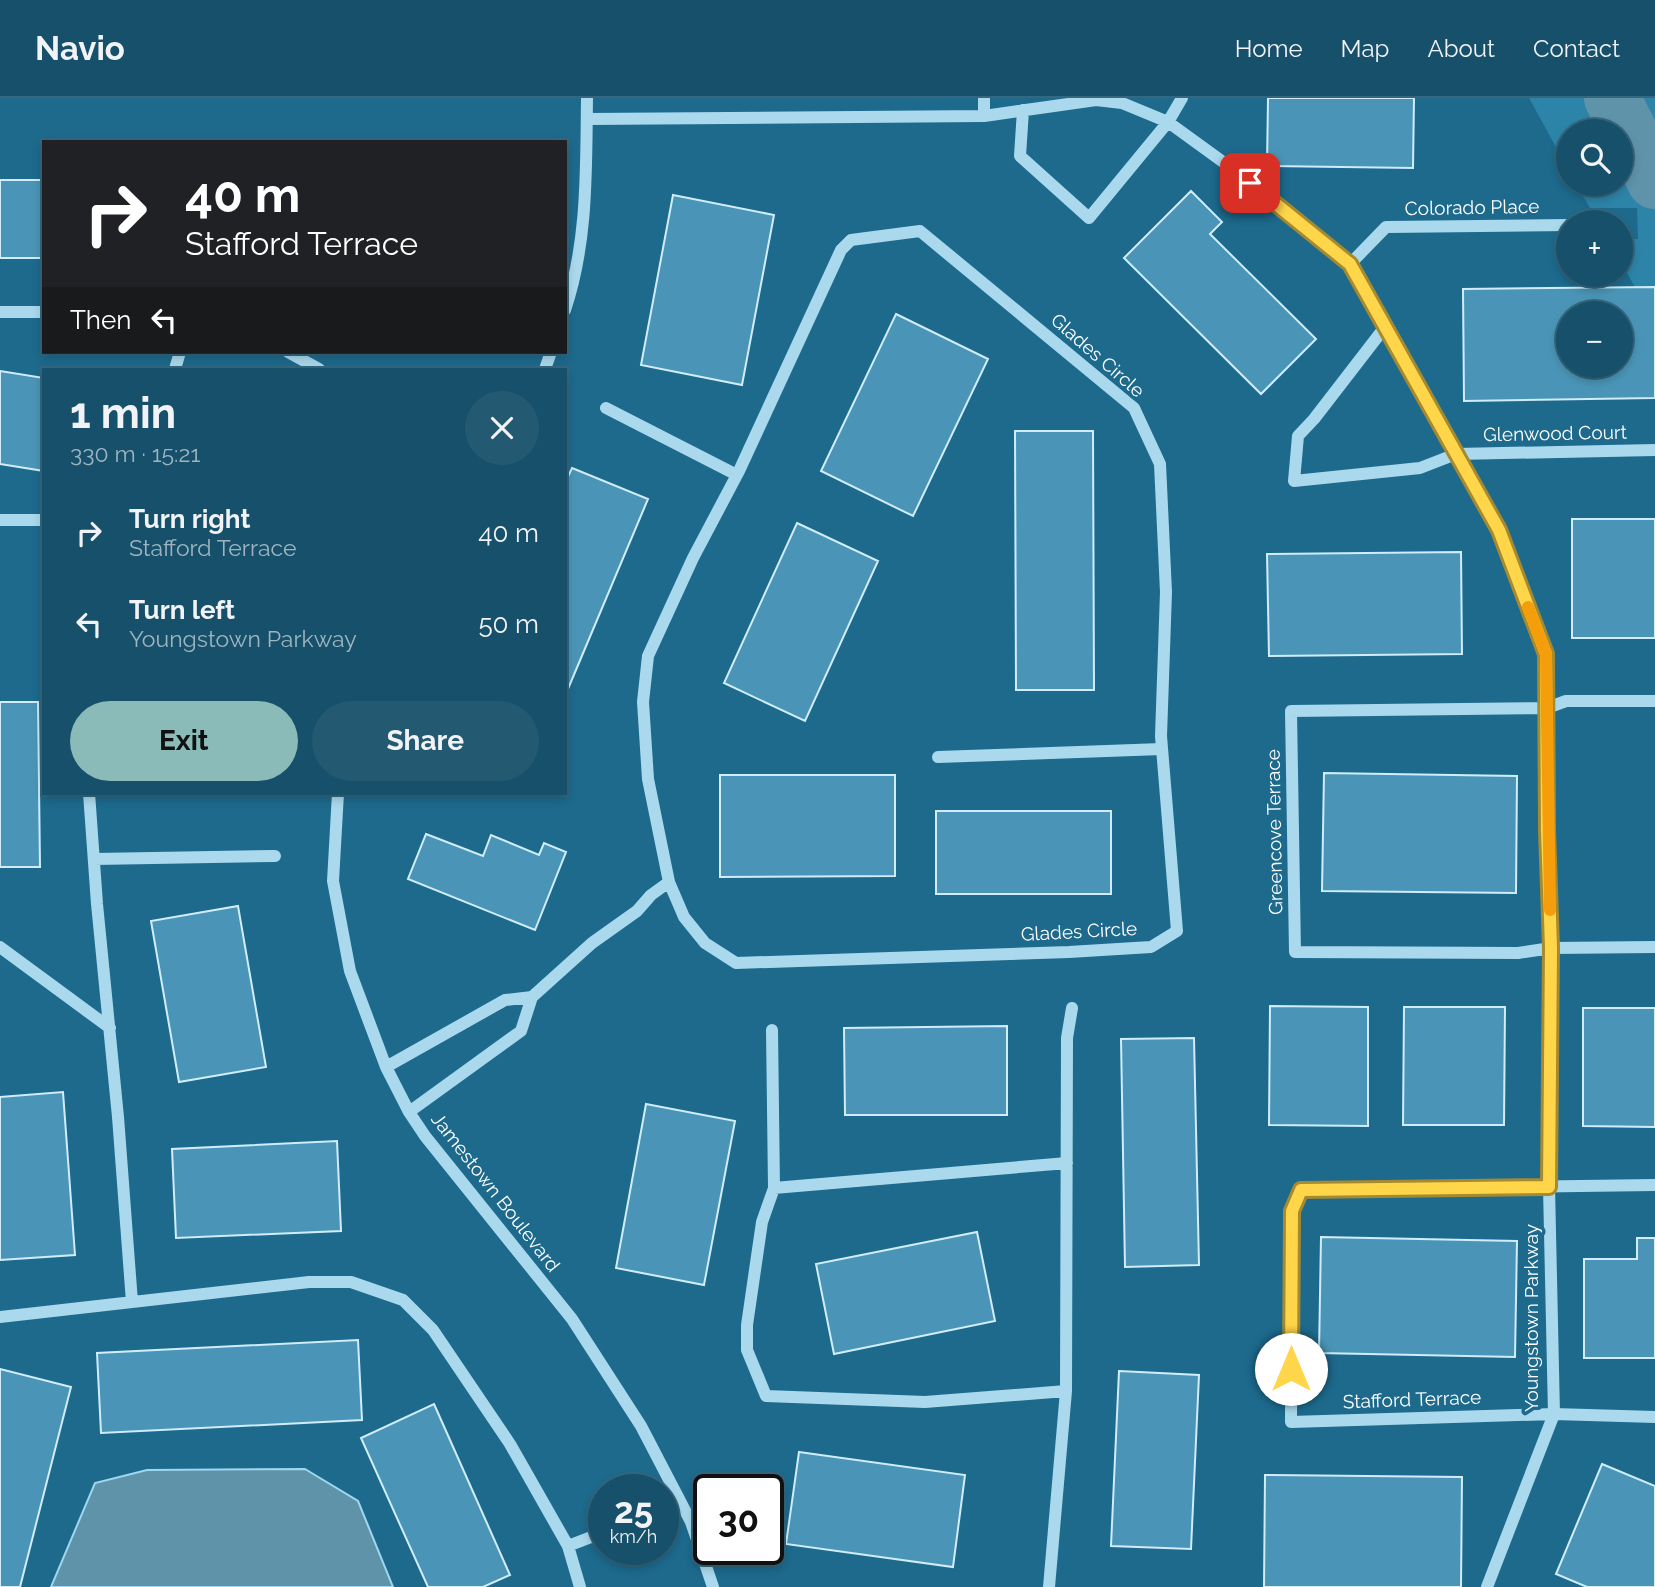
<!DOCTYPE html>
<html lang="en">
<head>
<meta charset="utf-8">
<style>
  :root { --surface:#16506a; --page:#235a72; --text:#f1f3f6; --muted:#9eb5c1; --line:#35677e; --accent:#8bbbb9 }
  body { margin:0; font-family:Raleway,sans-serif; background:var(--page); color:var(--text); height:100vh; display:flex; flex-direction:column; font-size:26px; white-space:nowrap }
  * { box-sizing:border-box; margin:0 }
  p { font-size:23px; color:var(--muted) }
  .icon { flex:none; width:38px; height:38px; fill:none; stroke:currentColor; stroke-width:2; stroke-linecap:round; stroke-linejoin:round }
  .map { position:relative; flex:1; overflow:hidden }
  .side { position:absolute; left:42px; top:270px; width:525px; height:427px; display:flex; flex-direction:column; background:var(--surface); border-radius:0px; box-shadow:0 4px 10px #0003,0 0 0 2px var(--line) }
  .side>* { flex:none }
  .top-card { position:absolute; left:42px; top:42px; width:525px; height:214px; border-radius:0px; box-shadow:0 4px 10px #0003,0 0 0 2px var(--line); background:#202124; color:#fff; overflow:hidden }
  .controls { position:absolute; left:1556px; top:21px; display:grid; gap:14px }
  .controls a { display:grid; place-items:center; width:77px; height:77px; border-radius:50%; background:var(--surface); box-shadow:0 4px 10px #0003,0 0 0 2px var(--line); font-size:35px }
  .speed { position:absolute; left:588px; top:1376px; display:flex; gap:14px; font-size:35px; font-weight:700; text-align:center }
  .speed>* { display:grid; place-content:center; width:91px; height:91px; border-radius:50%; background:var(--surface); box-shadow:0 4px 10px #0003,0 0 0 2px var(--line); line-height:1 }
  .speed small { font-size:18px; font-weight:400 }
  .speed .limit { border:4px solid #111; border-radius:10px; background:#fff; color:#111 }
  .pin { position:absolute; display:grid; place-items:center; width:60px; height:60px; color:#fff; margin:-30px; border-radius:14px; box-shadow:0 4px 10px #0006 }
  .me { position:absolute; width:77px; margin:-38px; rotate:0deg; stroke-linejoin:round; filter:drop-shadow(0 0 5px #0008) }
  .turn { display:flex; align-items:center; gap:24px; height:147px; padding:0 28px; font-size:32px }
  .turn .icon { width:91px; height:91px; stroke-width:2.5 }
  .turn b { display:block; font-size:49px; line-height:60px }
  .then { display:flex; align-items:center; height:66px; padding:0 28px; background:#0003; gap:14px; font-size:26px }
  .round { display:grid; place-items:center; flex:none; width:74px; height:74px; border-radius:37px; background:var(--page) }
  .summary { display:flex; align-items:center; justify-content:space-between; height:119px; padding:0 28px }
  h1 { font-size:42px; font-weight:700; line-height:52px }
  .primary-button { display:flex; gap:14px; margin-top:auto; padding:14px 28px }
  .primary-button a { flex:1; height:80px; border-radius:42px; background:var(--accent); color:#111; font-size:28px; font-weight:700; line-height:80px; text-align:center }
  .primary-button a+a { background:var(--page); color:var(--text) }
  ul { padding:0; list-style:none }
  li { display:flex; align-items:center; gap:21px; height:91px; padding:0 28px }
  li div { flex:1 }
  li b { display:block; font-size:26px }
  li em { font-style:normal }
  header { display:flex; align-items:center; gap:42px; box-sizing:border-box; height:98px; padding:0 35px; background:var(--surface); border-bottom:2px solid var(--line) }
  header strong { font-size:33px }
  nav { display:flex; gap:38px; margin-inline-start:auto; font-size:24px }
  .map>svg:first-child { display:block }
  .green { fill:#2d84a9 }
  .water { fill:#5f93aa; stroke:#9ed7ef; stroke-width:2 }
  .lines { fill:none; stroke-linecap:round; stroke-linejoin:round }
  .river { stroke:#5f93aa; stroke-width:56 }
  .building { fill:#4a95b7; stroke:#d0edf9; stroke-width:2; fill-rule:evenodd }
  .minor { stroke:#aad9ed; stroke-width:12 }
  .route-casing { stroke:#a68a30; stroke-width:18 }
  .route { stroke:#ffd54a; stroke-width:12 }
  .slow { stroke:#f59e0b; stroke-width:12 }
  .labels { text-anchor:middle; stroke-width:7; stroke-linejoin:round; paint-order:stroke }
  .street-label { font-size:19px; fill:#fff; stroke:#1d6a8d }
</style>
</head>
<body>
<header>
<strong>Navio</strong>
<nav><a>Home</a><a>Map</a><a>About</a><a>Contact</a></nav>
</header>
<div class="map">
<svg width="1655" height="1489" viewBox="0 0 1655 1489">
  <rect width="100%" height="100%" fill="#1d6a8d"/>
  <!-- green -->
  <path class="green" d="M1529 0H1655V225L1621 164V141H1638L1637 110H1590L1576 86H1620V33H1568V71Z"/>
  <!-- water -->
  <path class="water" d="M305 1371 358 1403 393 1489H51L95 1385 147 1372Z"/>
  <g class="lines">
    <!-- river -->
    <path class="river" d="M1612 0 1655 83"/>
  </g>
  <!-- building -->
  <path class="building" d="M1268 0H1414L1413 70 1267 68Z
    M0 82H44V160H0Z
    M1191 93 1222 124 1210 136 1316 241 1261 296 1124 160Z
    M673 97 774 117 742 287 641 267Z
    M1655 189V300L1464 303 1463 191ZM1568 215H1620V268H1568Z
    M896 216 988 261 913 418 821 373Z
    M0 273 44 280V373L0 366Z
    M1015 333H1093L1094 592H1016Z
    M572 370 648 401 565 598V385Z
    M1572 421H1655V540H1572Z
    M797 425 878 463 805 623 724 585Z
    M1461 454 1462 556 1269 558 1267 456Z
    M0 604H38L40 769H0Z
    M1324 675 1517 678 1516 795 1322 793Z
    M720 677H895V778L720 779Z
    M936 713H1111V796H936Z
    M426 736 483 758 491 737 539 757 544 745 566 754 535 832 408 781Z
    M238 808 266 969 179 984 151 823Z
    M1270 908 1368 909V1028L1269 1027Z
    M1404 909H1505L1504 1027H1403Z
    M1583 910H1655V1029L1583 1028Z
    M1007 928V1017H845L844 930Z
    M1194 940 1199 1167 1125 1169 1121 941Z
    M63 994 75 1157 0 1162V999Z
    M646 1006 735 1023 704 1187 616 1170Z
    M337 1043 341 1133 176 1140 172 1051Z
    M977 1134 995 1223 834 1256 816 1166Z
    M1321 1139 1517 1143 1515 1259 1319 1255Z
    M1637 1140H1655V1260H1584V1161H1637Z
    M358 1242 362 1322 101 1335 97 1255Z
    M0 1271 71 1289 20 1489H0Z
    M1119 1273 1199 1277 1191 1451 1111 1448Z
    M434 1306 510 1477 483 1489H428L361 1340Z
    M799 1354 965 1377 953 1469 786 1446Z
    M1602 1366 1655 1388V1489H1587L1556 1476Z
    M1265 1377 1462 1379 1461 1489H1264Z"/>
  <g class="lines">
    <!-- minor -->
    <path class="minor" d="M1023 12 1020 58 1089 120 1168 24 1182 0
      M984 18V0
      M587 21 984 18 1096 2 1122 5 1168 24 1230 69 1350 166 1499 432 1546 556 1547 732 1551 850 1549 1089 1554 1316 1487 1489
      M920 133 1134 310 1160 366 1166 494 1161 638 1177 833 1151 849 1069 854 736 865 705 845 684 819 669 784 648 681 643 604 648 558 693 460 739 373 841 152 851 142Z
      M1350 166 1386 129 1568 127
      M565 212C588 144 586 71 587 0
      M0 214H44
      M1385 229 1314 321 1298 338 1294 383 1420 370 1456 356 1655 352
      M288 254 319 271
      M175 271 180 254
      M545 271 551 254
      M606 310 737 377
      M0 422H44
      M1655 603H1566L1547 610 1291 613 1295 854 1518 855 1551 850 1655 849
      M938 659 1162 651
      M89 695 97 806 118 1019 132 1204
      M338 695 333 783 350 873 386 969 409 1014 425 1038 572 1221 641 1328 691 1424 713 1489
      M94 761 275 758
      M0 849 110 930
      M772 932 774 1090 762 1124 747 1227V1252L766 1298 925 1304 1066 1293
      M386 969 505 902 532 899
      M409 1014 521 933 532 899 592 845 637 813 651 797 669 784
      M1655 1087 1301 1092 1292 1113 1291 1324 1554 1316 1655 1319
      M774 1090 1067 1065
      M0 1219 309 1184H351L403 1202 433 1232 510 1346 568 1448 580 1489
      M663 1412 681 1406
      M568 1448 604 1434
      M1049 1489 1066 1293 1067 940 1072 910"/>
  </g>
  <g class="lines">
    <defs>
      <path id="route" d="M1250 85 1350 166 1499 432 1546 556 1547 732 1551 850 1549 1089 1301 1092 1292 1113 1291 1271"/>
    </defs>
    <!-- route casing -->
    <use href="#route" class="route-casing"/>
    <!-- route -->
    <use href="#route" class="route"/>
    <!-- slow -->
    <path class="slow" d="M1528 509 1546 556 1550 812"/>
  </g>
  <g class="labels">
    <!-- street labels -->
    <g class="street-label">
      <text transform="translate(1472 109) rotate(-1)" y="7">Colorado Place</text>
      <text transform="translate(1098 257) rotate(41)" y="7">Glades Circle</text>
      <text transform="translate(1555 335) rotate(-1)" y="7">Glenwood Court</text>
      <text transform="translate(1274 734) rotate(-91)" y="7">Greencove Terrace</text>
      <text transform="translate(1079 833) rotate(-3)" y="7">Glades Circle</text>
      <text transform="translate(496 1094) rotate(52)" y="7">Jamestown Boulevard</text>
      <text transform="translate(1531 1220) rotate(-90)" y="7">Youngstown Parkway</text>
      <text transform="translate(1412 1301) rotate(-2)" y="7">Stafford Terrace</text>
    </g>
  </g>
</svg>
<div class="controls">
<a><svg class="icon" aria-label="search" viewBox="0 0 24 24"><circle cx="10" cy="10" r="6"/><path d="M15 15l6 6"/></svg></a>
<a>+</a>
<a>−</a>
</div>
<div class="speed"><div>25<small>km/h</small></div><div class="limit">30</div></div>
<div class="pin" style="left:1250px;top:85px;background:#d93025"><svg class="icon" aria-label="arrive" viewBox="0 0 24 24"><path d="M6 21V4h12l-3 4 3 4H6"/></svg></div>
<svg class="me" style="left:1291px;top:1271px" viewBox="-20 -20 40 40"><circle r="19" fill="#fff"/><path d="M0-13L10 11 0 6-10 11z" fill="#ffd54a"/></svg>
<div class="top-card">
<div class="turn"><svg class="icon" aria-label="right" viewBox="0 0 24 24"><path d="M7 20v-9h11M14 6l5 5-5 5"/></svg><div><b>40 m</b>Stafford Terrace</div></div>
<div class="then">Then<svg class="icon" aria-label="left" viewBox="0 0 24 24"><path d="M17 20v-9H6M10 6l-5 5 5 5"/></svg></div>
</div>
<section class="side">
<div class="summary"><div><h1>1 min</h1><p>330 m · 15:21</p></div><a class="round"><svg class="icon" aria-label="close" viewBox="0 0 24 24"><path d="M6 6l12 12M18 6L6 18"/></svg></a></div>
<ul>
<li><svg class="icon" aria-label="right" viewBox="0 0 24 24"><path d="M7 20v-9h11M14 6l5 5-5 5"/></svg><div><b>Turn right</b><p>Stafford Terrace</p></div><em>40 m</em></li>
<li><svg class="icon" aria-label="left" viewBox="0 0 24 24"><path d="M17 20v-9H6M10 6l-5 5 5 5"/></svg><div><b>Turn left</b><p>Youngstown Parkway</p></div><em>50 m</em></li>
</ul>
<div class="primary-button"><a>Exit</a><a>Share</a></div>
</section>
</div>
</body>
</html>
